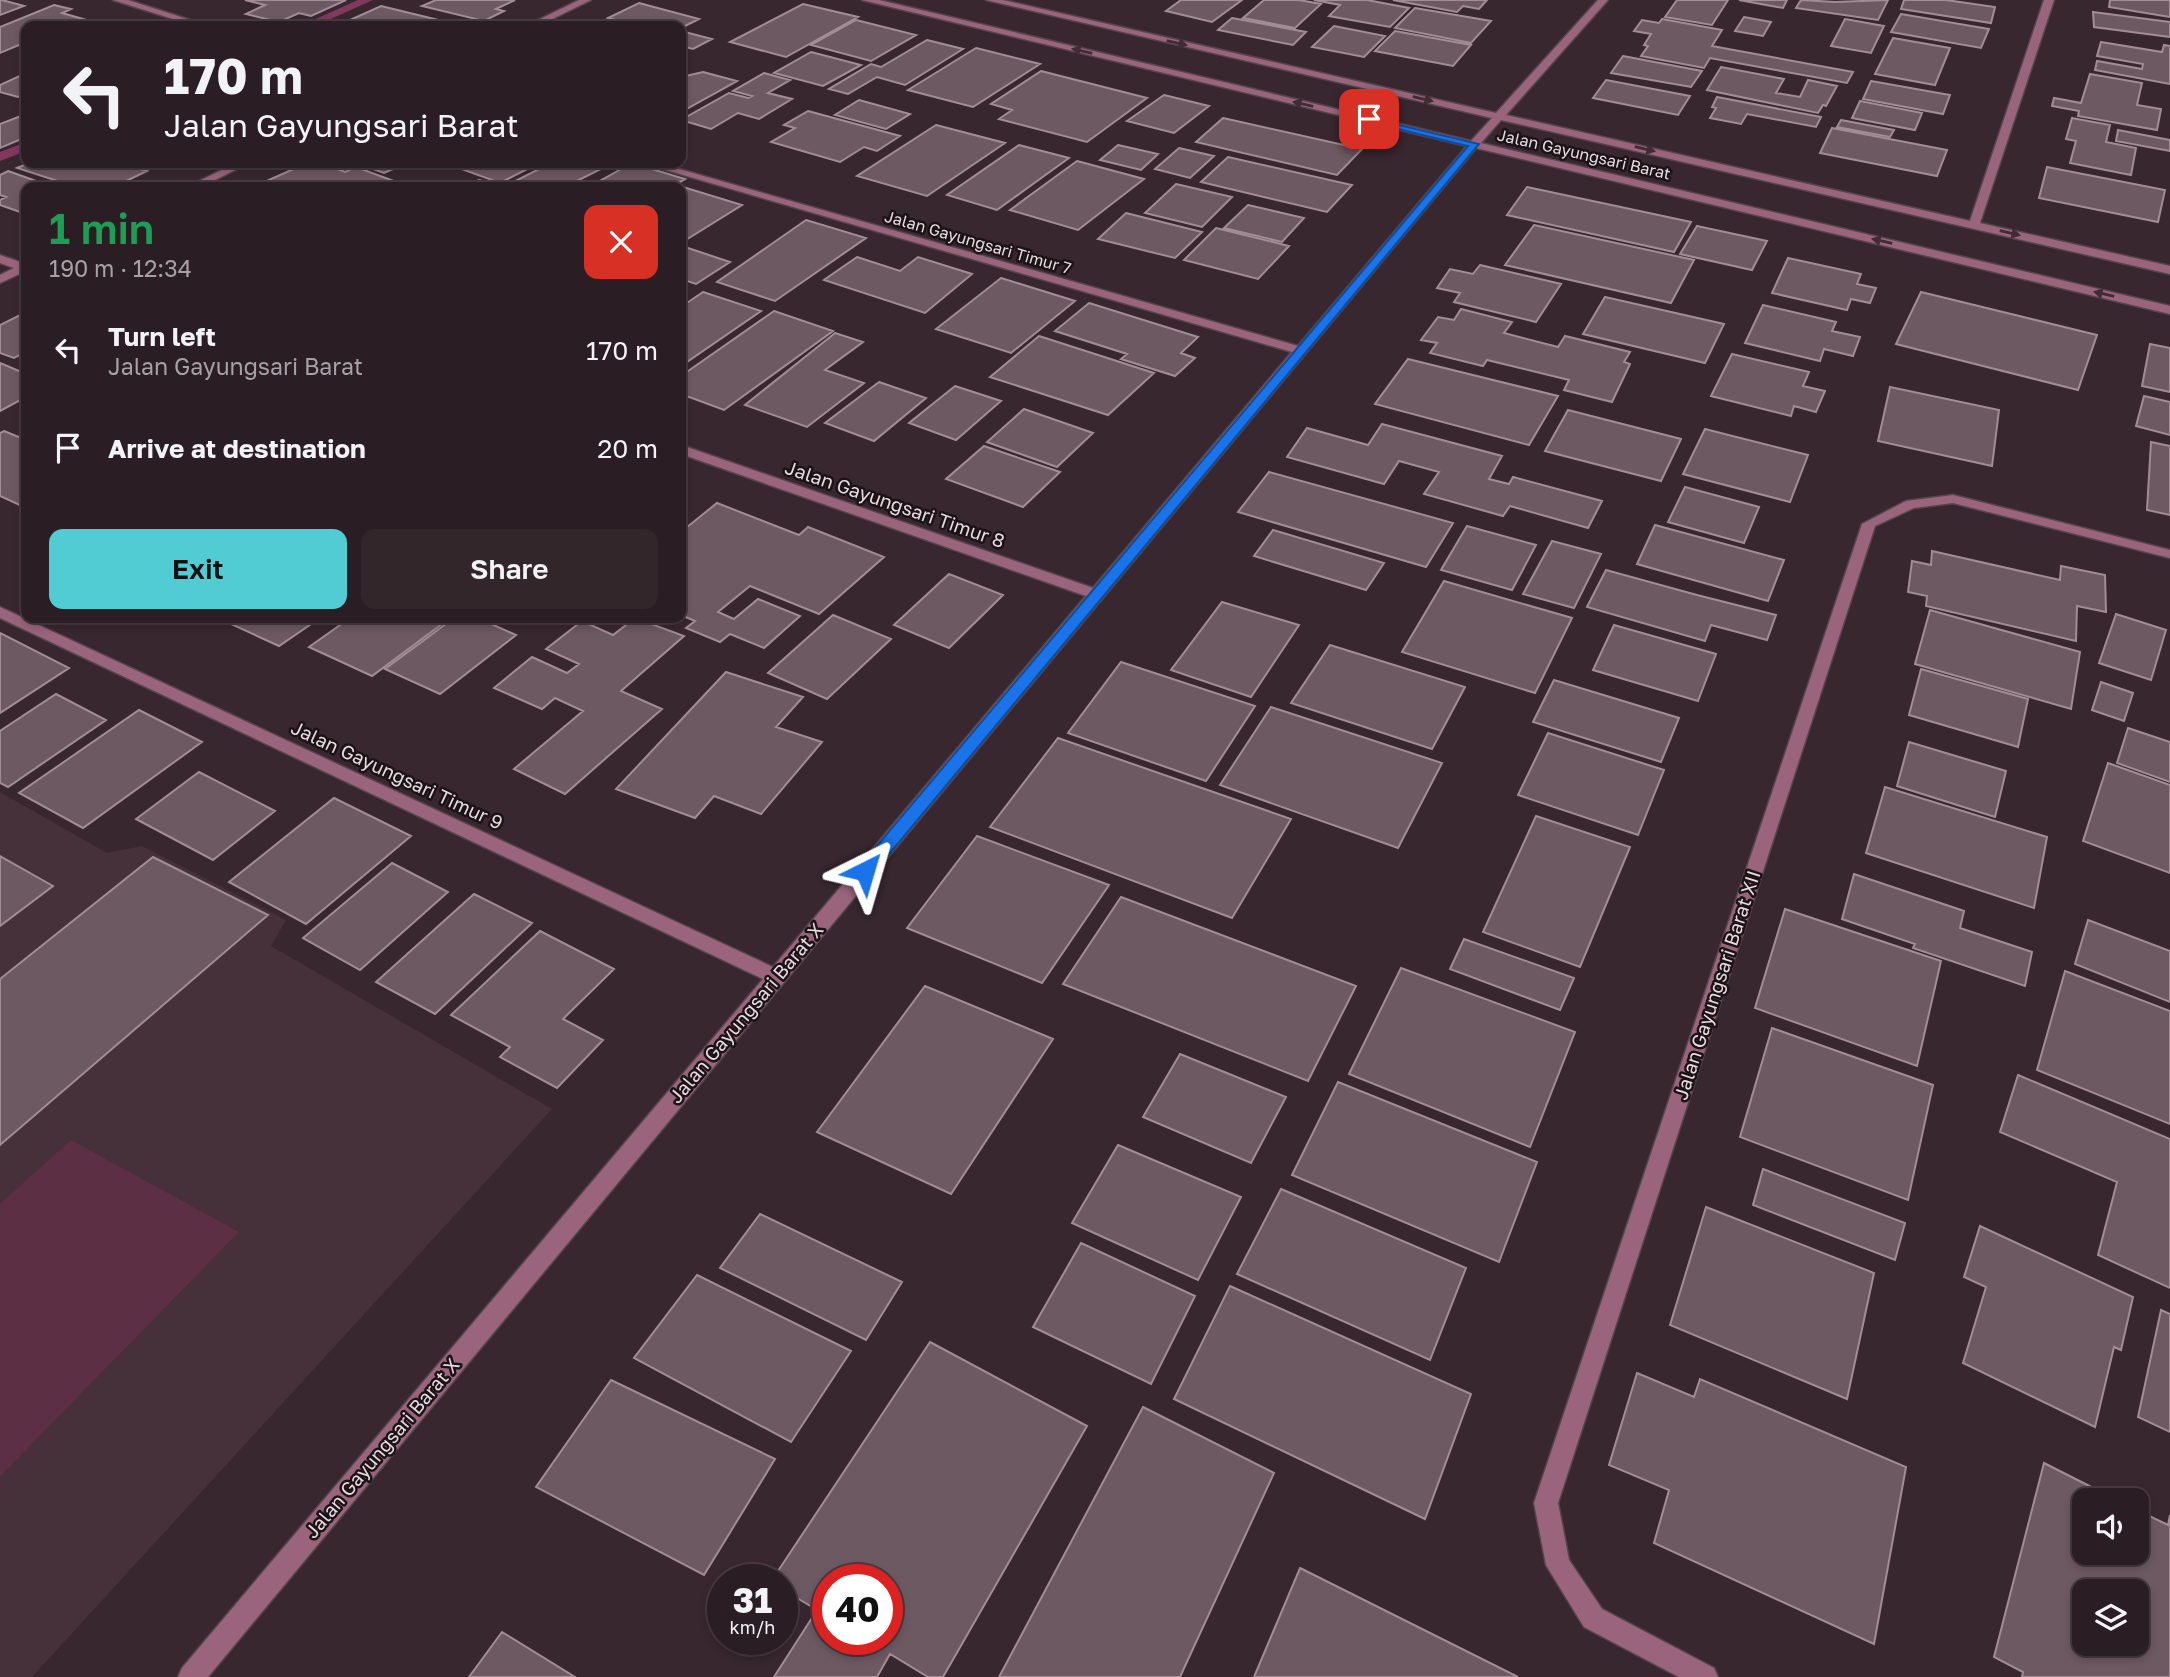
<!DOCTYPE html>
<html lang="en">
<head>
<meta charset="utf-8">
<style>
  :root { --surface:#2a1d23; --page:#32262b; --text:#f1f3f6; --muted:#a5a2a6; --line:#463b41; --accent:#51ccd3 }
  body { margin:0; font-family:"Golos Text",sans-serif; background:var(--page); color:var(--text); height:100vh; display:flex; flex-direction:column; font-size:26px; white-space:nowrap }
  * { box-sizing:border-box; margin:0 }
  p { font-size:23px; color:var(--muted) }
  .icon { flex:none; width:38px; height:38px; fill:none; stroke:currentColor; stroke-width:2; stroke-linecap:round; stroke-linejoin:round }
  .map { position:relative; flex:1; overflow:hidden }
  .side { position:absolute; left:21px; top:182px; width:665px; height:441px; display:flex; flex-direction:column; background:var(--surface); border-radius:14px; box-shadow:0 4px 10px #0003,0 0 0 2px var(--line) }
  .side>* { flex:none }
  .banner { position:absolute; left:21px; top:21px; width:665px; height:147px; border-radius:14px; box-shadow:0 4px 10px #0003,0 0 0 2px var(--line); background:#2a1d23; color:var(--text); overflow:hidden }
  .controls { position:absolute; left:2072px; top:1488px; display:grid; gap:14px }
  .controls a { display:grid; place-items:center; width:77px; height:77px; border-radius:14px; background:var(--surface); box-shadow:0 4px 10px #0003,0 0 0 2px var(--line); font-size:35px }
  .speed { position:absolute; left:707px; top:1564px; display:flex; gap:14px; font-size:35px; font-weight:700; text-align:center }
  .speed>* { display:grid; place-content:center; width:91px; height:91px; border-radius:50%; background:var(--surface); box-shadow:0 4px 10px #0003,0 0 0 2px var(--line); line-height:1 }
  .speed small { font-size:18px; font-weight:400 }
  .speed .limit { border:10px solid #d22; background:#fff; color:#111 }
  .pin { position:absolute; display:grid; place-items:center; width:60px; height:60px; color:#fff; margin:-30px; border-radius:14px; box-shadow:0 4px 10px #0006 }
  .me { position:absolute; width:77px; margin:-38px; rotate:40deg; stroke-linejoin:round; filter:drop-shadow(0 0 5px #0008) }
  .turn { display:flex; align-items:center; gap:24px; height:147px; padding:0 28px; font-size:32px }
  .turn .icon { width:91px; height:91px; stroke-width:2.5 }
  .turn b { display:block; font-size:49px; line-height:60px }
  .round { display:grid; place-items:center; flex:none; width:74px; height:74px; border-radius:14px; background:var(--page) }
  .head { display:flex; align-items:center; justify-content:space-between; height:119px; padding:0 28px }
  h1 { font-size:42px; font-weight:600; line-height:52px; color:#1e9e55 }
  .action { display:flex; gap:14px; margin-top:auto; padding:14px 28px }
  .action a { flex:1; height:80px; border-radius:14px; background:var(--accent); color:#111; font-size:28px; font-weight:600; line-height:80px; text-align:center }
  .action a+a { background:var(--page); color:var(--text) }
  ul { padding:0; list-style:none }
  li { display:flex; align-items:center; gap:21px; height:98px; padding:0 28px }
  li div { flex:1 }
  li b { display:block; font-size:26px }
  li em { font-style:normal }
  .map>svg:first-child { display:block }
  .built { fill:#46303a }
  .green { fill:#5c2f45 }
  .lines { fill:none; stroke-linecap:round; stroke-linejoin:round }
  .stream { fill:#81385e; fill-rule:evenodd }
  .building { fill:#6d5961; stroke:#a28c95; stroke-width:2; fill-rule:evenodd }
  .minor-casing { stroke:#54444b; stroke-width:3 }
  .minor { fill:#9a647d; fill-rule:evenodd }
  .oneway { fill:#412b35 }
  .route { fill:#1a73e8; stroke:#114b97; stroke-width:2 }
  .labels { text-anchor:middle; stroke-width:5; stroke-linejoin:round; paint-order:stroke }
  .far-street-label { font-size:16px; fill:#e7dbe0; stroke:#1b1316 }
  .street-label { font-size:19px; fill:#e7dbe0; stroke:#1b1316 }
</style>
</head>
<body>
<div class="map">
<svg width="2170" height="1677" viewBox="0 0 2170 1677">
  <rect width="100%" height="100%" fill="#38272f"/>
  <!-- built -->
  <path class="built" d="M0 792 107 853 142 846 286 920 271 946 552 1109 32 1677H0Z"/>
  <!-- green -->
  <path class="green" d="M71 1140 239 1232 0 1476V1204Z"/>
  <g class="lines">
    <!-- stream -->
    <path class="stream" d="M358 0H373L315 26H300Z
      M26 142V151L0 161V152Z"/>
  </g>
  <!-- building -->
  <path class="building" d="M0 0H2L24 6 0 15Z
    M245 0H346L311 16 299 13 279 22 246 14 265 5Z
    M436 0H515L496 9 504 11 484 21 422 6Z
    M1181 0H1242L1212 22 1166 11Z
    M1264 0H1299L1321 4 1295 28 1243 18Z
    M1314 0H1367L1409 8 1390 27 1329 16 1340 5Z
    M1393 0H1487L1479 9 1463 6 1457 12Z
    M1677 0H1728L1712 25 1665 17Z
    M1739 0H1787L1783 8Z
    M1801 0 1835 2 1888 0 1878 20 1796 8Z
    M1904 0H1946L1995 7 1991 23 1901 9Z
    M2110 0H2170V17L2109 7Z
    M639 3 699 19 681 28 639 26 608 18Z
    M803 4 858 17 786 57 730 42Z
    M54 5 71 9 62 13 83 19 65 26H26V42L0 53V27Z
    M381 6 463 26H374L350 20Z
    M1415 8 1491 21 1471 43 1395 28Z
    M2093 12 2170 22V37L2094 27Z
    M1901 14 1989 29 1981 48 1891 32Z
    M1744 17 1771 22 1763 36 1735 31Z
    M1232 18 1306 32 1293 45 1218 30Z
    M1662 19 1722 30 1712 46 1853 72 1847 83 1710 58 1704 68 1641 56 1648 46 1644 45 1651 34 1634 31 1642 20 1659 23Z
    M1845 19 1884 26 1871 53 1831 46Z
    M856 20 916 35 871 61 811 45Z
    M1334 26 1385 36 1364 57 1312 47Z
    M681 31 712 39 693 49 681 46Z
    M1395 31 1471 45 1453 66 1375 51Z
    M1893 38 1950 48 1935 85 1875 74Z
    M927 40 963 49 905 85 877 77 848 94 829 89 871 64 881 67Z
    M2101 42 2162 52 2164 45 2170 46V84L2095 70 2097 61 2142 69 2143 64 2097 56Z
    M976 48 1040 64 973 107 908 90Z
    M811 52 861 65 823 86 774 73Z
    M1623 56 1702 71 1691 87 1611 73Z
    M1721 67 1784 79 1776 93 1800 97 1808 80 1837 86 1826 106 1823 105 1818 113 1707 90Z
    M1041 71 1147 98 1087 142 999 119 1012 110 991 104Z
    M703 72 737 81 681 112V77Z
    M26 73V94L18 97 0 92V85Z
    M764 73 790 80 768 93 792 99 759 119 738 113 711 129 681 120 729 93 748 98 752 96 733 91Z
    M2090 74 2142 83 2137 105 2161 109 2157 130 2078 116 2079 111 2052 106 2054 98 2081 103Z
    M1606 80 1690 96 1678 115 1593 98Z
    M1871 81 1950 95 1943 114 1863 99Z
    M1164 95 1209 106 1174 133 1127 121Z
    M1717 97 1821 117 1816 127 1747 114 1741 124 1710 118 1716 108 1712 107Z
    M859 100 910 114 886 129 835 115Z
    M1860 101 1922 113 1915 130 1852 118Z
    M808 111 900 136 877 151 864 147 840 162 771 142 795 128 784 125Z
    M26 114V137L0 148V124Z
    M1223 118 1362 149 1337 175 1196 142Z
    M2072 118 2110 125 2106 142 2136 148 2131 175 2070 163 2076 141 2066 139Z
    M1841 120 1894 130 1890 137 1837 127Z
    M936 125 1005 143 927 196 857 176Z
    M1832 128 1947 150 1937 176 1820 153Z
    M2118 130 2170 140V151L2116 141Z
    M1019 145 1069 158 997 210 947 195Z
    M1118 145 1158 154 1141 170 1100 160Z
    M1179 148 1214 156 1190 178 1155 169Z
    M1228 157 1352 185 1327 212 1201 182Z
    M1077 161 1144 179 1078 230 1010 210Z
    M29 163H120L147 171 114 187H76L17 168Z
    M307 163H320L345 172 356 167 410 187H253Z
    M356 163H407L384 173Z
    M479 163H539L500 183 464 170Z
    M551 163H584L601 169 565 187H518L509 184Z
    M632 163 685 179 672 187H589Z
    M2047 167 2165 190 2158 222 2039 198Z
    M8 171 39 182 58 187H26V214L0 205V200L6 197 0 195V175Z
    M479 180 502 187H464Z
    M1176 184 1232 197 1202 227 1145 213Z
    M683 187 742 205 681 243Z
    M1527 187 1691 222 1674 252 1507 215Z
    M1248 205 1304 218 1282 242 1224 228Z
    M1126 213 1202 232 1175 258 1098 239Z
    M806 220 866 238 775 301 717 282Z
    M1534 225 1694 260 1671 303 1505 265Z
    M1697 226 1767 241 1752 270 1680 254Z
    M1216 228 1289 246 1258 279 1184 260Z
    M682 246 730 262 696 284 681 279Z
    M857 257 900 271 918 257 972 274 925 313 824 280Z
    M1788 258 1861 274 1857 284 1876 288 1870 303 1851 299 1847 310 1772 293Z
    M1480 265 1561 284 1536 322 1454 302 1460 293 1437 288 1450 269 1473 274Z
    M1001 278 1075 301 1011 353 936 329Z
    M703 292 761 311 681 366V307Z
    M1921 292 2097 335 2078 390 1896 344Z
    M1605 297 1724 324 1705 363 1583 334Z
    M1089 303 1198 337 1181 353 1195 358 1175 376 1121 359 1127 354 1055 331Z
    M1763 305 1836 322 1832 331 1860 337 1853 356 1824 349 1820 361 1745 343Z
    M1461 309 1512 322 1504 333 1558 347 1565 336 1630 352 1624 362 1630 364 1612 402 1564 390 1569 380 1487 360 1483 366 1430 353 1437 343 1421 340 1438 317 1454 320Z
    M774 311 833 331 724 410 681 394V376Z
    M26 312V352L14 358 0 353V325Z
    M835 333 863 342 825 370 864 383 807 427 745 405Z
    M1039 336 1154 373 1108 415 990 377Z
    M2150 344 2170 348V392L2142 386Z
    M1732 354 1809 372 1803 386 1825 391 1816 412 1794 406 1791 416 1711 396Z
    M1408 359 1558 396 1529 445 1375 404Z
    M0 363 26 374V397L0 411Z
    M879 382 926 398 874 441 825 423Z
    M955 386 1001 401 956 440 909 423Z
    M1890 387 1999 410 1992 466 1878 441Z
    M2144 396 2170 402V435L2136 426Z
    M1024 409 1093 433 1057 467 987 442Z
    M1568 410 1681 439 1661 481 1545 451Z
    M1382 424 1502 456 1489 479 1509 484 1513 477 1602 501 1588 528 1510 506 1503 516 1424 494 1439 472 1399 461 1384 484 1287 457 1307 428 1368 445Z
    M1705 429 1808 455 1790 502 1683 474Z
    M4 431 26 440V508L0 496V433Z
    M2151 442 2170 446V515L2147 510Z
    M984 446 1060 472 1023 507 946 479Z
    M1269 472 1453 523 1426 567 1238 512Z
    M1685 487 1759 507 1744 543 1668 522Z
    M717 503 799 535 808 527 884 557 819 614 750 586 718 612 734 619 758 599 800 616 764 648 730 634 720 642 686 628 695 621 681 615V532Z
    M1655 525 1784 560 1768 601 1637 564Z
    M1467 526 1536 545 1512 590 1441 570Z
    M1273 530 1384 563 1366 590 1254 556Z
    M1552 541 1601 554 1574 608 1523 594Z
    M1932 551 2060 580 2061 566 2105 575 2106 612 2077 606 2076 641 1926 606 1927 596 1908 592 1912 561 1931 565Z
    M1606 570 1697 595 1776 615 1767 640 1711 625 1705 641 1587 607Z
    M949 574 1003 595 949 648 894 625Z
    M1444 581 1572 618 1535 693 1402 652Z
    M1222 602 1299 625 1251 697 1171 670Z
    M1930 610 2080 652 2071 709 1915 664Z
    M2116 614 2166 630 2151 680 2099 663Z
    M833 615 891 639 827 699 768 673Z
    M222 618H320L279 646 220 619Z
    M350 618H450L372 676 309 647Z
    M454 618H478L516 635 440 694 385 669Z
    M635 618 684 636 621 691 662 709 565 794 514 769 583 711 555 698 542 709 494 688 532 657 567 673 579 664 546 649 582 621 613 635Z
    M1614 625 1716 654 1698 701 1593 670Z
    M0 633 69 668 0 713Z
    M1330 645 1465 687 1432 749 1291 703Z
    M1121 662 1255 706 1206 781 1068 733Z
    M1921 669 2028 699 2018 747 1909 715Z
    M726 672 803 697 776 727 822 742 761 814 714 796 695 818 616 789Z
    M1554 680 1679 718 1661 762 1533 722Z
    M2101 682 2133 693 2124 721 2092 710Z
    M56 694 106 720 8 787 0 783V731Z
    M1271 707 1442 763 1398 848 1220 785Z
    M139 710 202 742 83 828 19 793Z
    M2128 728 2170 742V782L2117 763Z
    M1548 733 1664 770 1638 835 1518 795Z
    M1058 738 1291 819 1232 918 990 827Z
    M1909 742 2006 771 1995 817 1897 786Z
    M2108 763 2170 785V873L2083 841Z
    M199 772 275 811 213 860 136 819Z
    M1885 787 2047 837 2034 908 1866 853Z
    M334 798 411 836 306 924 229 882Z
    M1536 816 1630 847 1580 967 1483 932Z
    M977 836 1109 885 1042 983 907 928Z
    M0 856 53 886 0 926Z
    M153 857 268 915 0 1145V979Z
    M392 863 448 892 360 970 303 938Z
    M1854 874 1964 911 1960 928 2032 952 2025 986 1913 948 1915 944 1842 919Z
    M474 894 532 923 435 1014 376 982Z
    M1121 897 1356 986 1308 1081 1063 984Z
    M1785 909 1941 961 1917 1066 1755 1008Z
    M2088 920 2170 951V1002L2075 964Z
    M540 931 614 969 563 1019 603 1040 557 1088 500 1057 510 1047 451 1015Z
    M1464 939 1574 978 1560 1010 1450 969Z
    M1401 968 1575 1032 1530 1147 1349 1074Z
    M2065 971 2170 1011V1124L2037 1070Z
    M925 986 1053 1039 951 1194 817 1132Z
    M1772 1028 1933 1085 1908 1200 1740 1137Z
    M1180 1054 1286 1097 1251 1163 1143 1117Z
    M2018 1075 2170 1139V1288L2098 1255 2117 1182 2000 1132Z
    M1338 1082 1537 1162 1499 1262 1292 1175Z
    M1118 1145 1241 1197 1198 1280 1072 1223Z
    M1763 1169 1905 1223 1895 1260 1753 1205Z
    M1281 1189 1466 1268 1430 1360 1237 1274Z
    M1706 1207 1874 1273 1847 1399 1670 1325Z
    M760 1214 902 1282 866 1340 720 1268Z
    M1980 1226 2133 1297 2121 1350 2114 1347 2095 1427 1963 1363 1986 1287 1964 1277Z
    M1081 1243 1195 1296 1151 1384 1033 1327Z
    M697 1275 851 1351 791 1442 634 1358Z
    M1230 1286 1471 1394 1425 1519 1174 1399Z
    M2161 1310 2170 1314V1432L2138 1417Z
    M930 1342 1087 1426 943 1677H928L890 1654 877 1677H774L817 1610 782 1589V1580H772ZM828 1580H887V1640H828Z
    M1637 1373 1694 1397 1700 1379 1906 1467 1874 1644 1654 1543 1669 1490 1609 1465Z
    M611 1380 775 1459 704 1575 536 1487Z
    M1143 1407 1274 1473 1180 1677H999Z
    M2044 1463 2117 1500H2084V1552H2137V1510L2168 1525 2170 1515V1677H2022L2023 1672 1994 1657ZM2084 1591H2137V1643H2084Z
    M1300 1568 1518 1677H1254Z
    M502 1632 575 1677H469Z"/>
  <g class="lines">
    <defs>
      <path id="minor" d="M113 0H128L209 26H195Z
        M579 0H591L538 26H526Z
        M862 0H879L1471 141 1492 118 986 0H1003L1496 113 1598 0H1608L1506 115 1970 221 2044 0H2054L1980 223 2170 266V274L1501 120 1481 143 2170 306V314L1476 148 208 1677H178L182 1668 763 979 0 618V607L773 967 1086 596 681 454V445L1093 588 1292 352 642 163H658L1298 346 1467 146Z
        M236 163H249L201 187H187Z
        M0 255 26 264V271L0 283V275L14 268 0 263Z
        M1953 495 2170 550V558L1953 503 1914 508 1875 526 1558 1503 1569 1560 1602 1609 1714 1668 1718 1677H1679L1584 1627 1546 1565 1534 1503 1862 524 1906 501Z"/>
    </defs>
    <!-- minor casing -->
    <use href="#minor" class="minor-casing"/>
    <!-- minor -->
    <use href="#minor" class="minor"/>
  </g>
  <!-- one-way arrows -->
  <defs><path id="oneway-solid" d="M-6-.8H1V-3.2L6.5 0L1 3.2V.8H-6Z" transform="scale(1.75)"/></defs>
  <g class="oneway">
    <use href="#oneway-solid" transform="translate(1177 43) rotate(13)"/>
    <use href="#oneway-solid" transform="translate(1082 51) rotate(-167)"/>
    <use href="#oneway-solid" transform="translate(1423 99) rotate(13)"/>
    <use href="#oneway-solid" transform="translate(1303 104) rotate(-167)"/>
    <use href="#oneway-solid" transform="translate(1645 149) rotate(13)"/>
    <use href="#oneway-solid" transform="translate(2010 233) rotate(13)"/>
    <use href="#oneway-solid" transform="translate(1882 241) rotate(-167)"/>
    <use href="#oneway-solid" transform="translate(2104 294) rotate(-167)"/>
  </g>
  <!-- route -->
  <path class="route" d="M1365 117 1479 144 871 876H859L857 871 859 867 1468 146 1365 121Z"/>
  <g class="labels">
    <!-- far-street labels -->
    <g class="far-street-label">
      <text transform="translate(1584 154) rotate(13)" y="6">Jalan Gayungsari Barat</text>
      <text transform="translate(978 242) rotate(16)" y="6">Jalan Gayungsari Timur 7</text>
    </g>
    <!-- street labels -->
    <g class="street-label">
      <text transform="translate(895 504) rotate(19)" y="7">Jalan Gayungsari Timur 8</text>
      <text transform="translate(397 775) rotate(25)" y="7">Jalan Gayungsari Timur 9</text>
      <text transform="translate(1717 985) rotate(-72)" y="7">Jalan Gayungsari Barat XII</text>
      <text transform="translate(746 1013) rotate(-50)" y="7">Jalan Gayungsari Barat X</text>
      <text transform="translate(382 1448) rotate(-50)" y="7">Jalan Gayungsari Barat X</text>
    </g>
  </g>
</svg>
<div class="controls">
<a><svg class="icon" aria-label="sound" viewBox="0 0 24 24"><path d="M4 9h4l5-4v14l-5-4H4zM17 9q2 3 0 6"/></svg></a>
<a><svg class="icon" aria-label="layers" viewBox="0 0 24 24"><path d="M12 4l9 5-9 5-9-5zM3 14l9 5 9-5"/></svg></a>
</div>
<div class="speed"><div>31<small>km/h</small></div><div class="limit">40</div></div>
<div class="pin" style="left:1369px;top:119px;background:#d93025"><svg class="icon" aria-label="arrive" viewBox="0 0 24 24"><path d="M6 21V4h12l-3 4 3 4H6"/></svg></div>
<svg class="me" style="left:865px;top:871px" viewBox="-20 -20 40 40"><path d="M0-17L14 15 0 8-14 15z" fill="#1a73e8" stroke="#fff" stroke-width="4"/></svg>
<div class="banner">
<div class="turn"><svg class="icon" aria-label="left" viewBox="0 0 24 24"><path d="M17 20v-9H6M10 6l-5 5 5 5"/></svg><div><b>170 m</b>Jalan Gayungsari Barat</div></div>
</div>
<section class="side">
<div class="head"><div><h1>1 min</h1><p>190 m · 12:34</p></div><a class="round" style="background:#d93025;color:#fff"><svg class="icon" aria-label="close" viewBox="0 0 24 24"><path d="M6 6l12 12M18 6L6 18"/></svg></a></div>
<ul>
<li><svg class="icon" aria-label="left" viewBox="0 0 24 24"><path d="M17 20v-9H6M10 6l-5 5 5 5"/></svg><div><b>Turn left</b><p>Jalan Gayungsari Barat</p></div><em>170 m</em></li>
<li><svg class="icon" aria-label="arrive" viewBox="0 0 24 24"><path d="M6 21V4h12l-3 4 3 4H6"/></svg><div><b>Arrive at destination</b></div><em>20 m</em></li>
</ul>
<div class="action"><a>Exit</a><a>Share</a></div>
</section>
</div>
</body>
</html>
